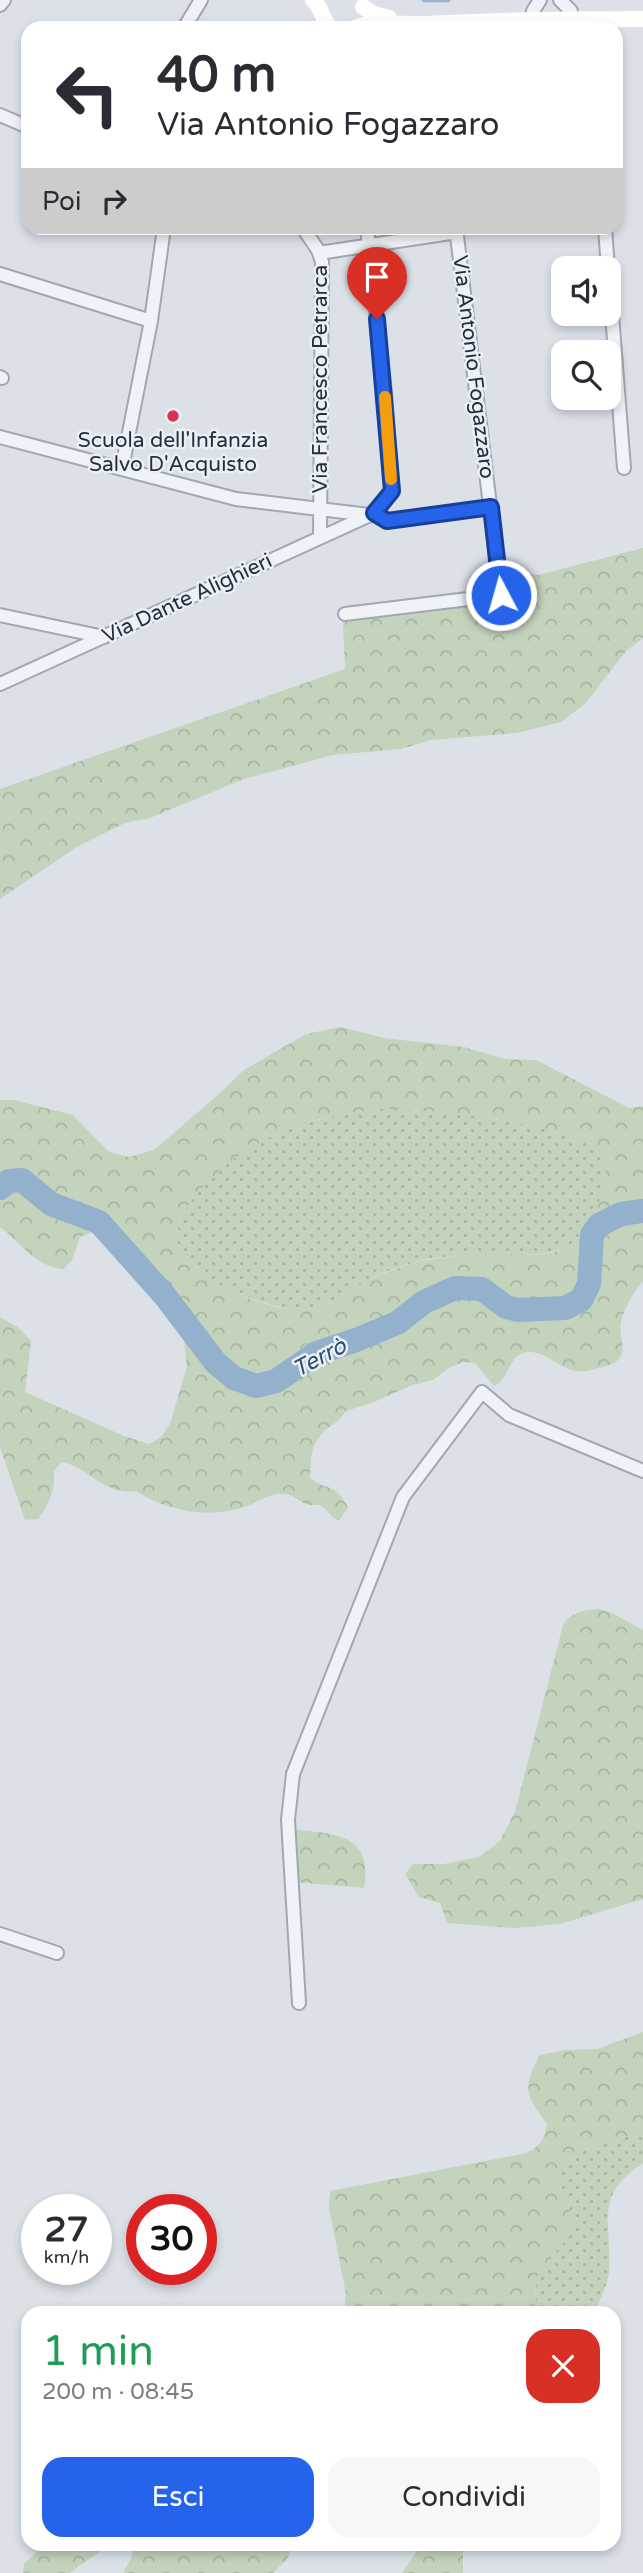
<!DOCTYPE html>
<html lang="it">
<head>
<meta charset="utf-8">
<style>
  :root { --surface:#fff; --page:#f7f7f7; --text:#2b2b33; --muted:#7c7c81; --accent:#2563eb }
  body { margin:0; font-family:"Varela Round",sans-serif; background:var(--page); color:var(--text); height:100vh; display:flex; flex-direction:column; font-size:26px; white-space:nowrap }
  * { box-sizing:border-box; margin:0 }
  p { font-size:23px; color:var(--muted) }
  .icon { flex:none; width:38px; height:38px; fill:none; stroke:currentColor; stroke-width:2; stroke-linecap:round; stroke-linejoin:round }
  .map { position:relative; flex:1; overflow:hidden }
  .details { position:absolute; left:21px; top:2306px; width:600px; height:245px; display:flex; flex-direction:column; background:var(--surface); border-radius:21px; box-shadow:0 4px 10px #0003 }
  .details>* { flex:none }
  .hud { position:absolute; left:21px; top:21px; width:602px; height:214px; border-radius:21px; box-shadow:0 4px 10px #0003; background:#fff; color:var(--text); overflow:hidden }
  .buttons { position:absolute; left:551px; top:256px; display:grid; gap:14px }
  .buttons a { display:grid; place-items:center; width:70px; height:70px; border-radius:14px; background:var(--surface); box-shadow:0 4px 10px #0003; font-size:35px }
  .speed { position:absolute; left:21px; top:2194px; display:flex; gap:14px; font-size:35px; font-weight:700; text-align:center }
  .speed>* { display:grid; place-content:center; width:91px; height:91px; border-radius:50%; background:var(--surface); box-shadow:0 4px 10px #0003; line-height:1 }
  .speed small { font-size:18px; font-weight:400 }
  .speed .limit { border:10px solid #d22; background:#fff; color:#111 }
  .pin { position:absolute; display:grid; place-items:center; width:60px; height:60px; color:#fff; margin:-72px -30px; border-radius:50% 50% 50% 0; rotate:-45deg; box-shadow:0 0 7px #0007 }
  .pin .icon { rotate:45deg }
  .me { position:absolute; width:77px; margin:-38px; rotate:354deg; stroke-linejoin:round; filter:drop-shadow(0 0 5px #0008) }
  .turn { display:flex; align-items:center; gap:24px; height:147px; padding:0 21px; font-size:32px }
  .turn .icon { width:91px; height:91px; stroke-width:2.5 }
  .turn b { display:block; font-size:49px; line-height:60px }
  .then { display:flex; align-items:center; height:66px; padding:0 21px; background:#0003; gap:14px; font-size:26px }
  .round { display:grid; place-items:center; flex:none; width:74px; height:74px; border-radius:21px; background:var(--page) }
  .headline { display:flex; align-items:center; justify-content:space-between; height:119px; padding:0 21px }
  h1 { font-size:42px; font-weight:600; line-height:52px; color:#1e9e55 }
  .primary-button { display:flex; gap:14px; margin-top:auto; padding:14px 21px }
  .primary-button a { flex:1; height:80px; border-radius:21px; background:var(--accent); color:#fff; font-size:28px; font-weight:600; line-height:80px; text-align:center }
  .primary-button a+a { background:var(--page); color:var(--text) }
  .map>svg:first-child { display:block }
  .grass { fill:url(#grass-dots) }
  .forest { fill:url(#forest-crowns); fill-rule:evenodd }
  .lines { fill:none; stroke-linecap:round; stroke-linejoin:round }
  .stream { stroke:#93b1cc; stroke-width:4.5 }
  .river { stroke:#93b1cc; stroke-width:24 }
  .minor-casing { stroke:#a1a8b2; stroke-width:16 }
  .minor { stroke:#eff2f6; stroke-width:12 }
  .secondary { stroke:#fff; stroke-width:16 }
  .route-casing { stroke:#184099; stroke-width:18 }
  .route { stroke:#2563eb; stroke-width:12 }
  .slow { stroke:#f59e0b; stroke-width:12 }
  .poi-dot { fill:#dc3252; stroke:#ebf0f5; stroke-width:2.5 }
  .labels { text-anchor:middle; stroke-width:5; stroke-linejoin:round; paint-order:stroke }
  .street-label { font-size:21px; fill:#242f40; stroke:#ebf0f5 }
  .poi-label { font-size:21px; fill:#242f40; stroke:#ebf0f5 }
  .water-label { font-size:23px; font-style:italic; fill:#2a5077; stroke:#ebf0f5 }
</style>
</head>
<body>
<div class="map">
<svg width="643" height="2573" viewBox="0 0 643 2573">
  <defs>
    <pattern id="grass-dots" width="8" height="8" patternUnits="userSpaceOnUse" patternTransform="scale(1.75)"><rect width="8" height="8" fill="#c3d3bc"/><path d="M2 2h.1M6 6h.1" fill="none" stroke="#a7b5a3" stroke-width="1.8" stroke-linecap="round"/></pattern>
    <pattern id="forest-crowns" width="20" height="18" patternUnits="userSpaceOnUse" patternTransform="scale(1.75)"><rect width="20" height="18" fill="#c3d3bc"/><path d="M2 6a3 3 0 1 1 6 0M12 15a3 3 0 1 1 6 0" fill="none" stroke="#a7b5a3"/></pattern>
  </defs>
  <rect width="100%" height="100%" fill="#dce1e8"/>
  <!-- grass -->
  <path class="grass" d="M382 1109C422 1109 578 1122 601 1154 608 1164 604 1180 602 1191 598 1213 586 1236 566 1247 545 1258 521 1253 498 1254 477 1254 456 1255 435 1258 415 1261 393 1268 375 1277 352 1288 333 1304 308 1309 280 1314 192 1281 181 1254 173 1237 179 1219 189 1204 231 1140 310 1116 382 1109Z
    M643 2132V2163C593 2196 612 2221 609 2271 608 2286 599 2299 595 2313L535 2314 536 2280 541 2269 573 2231C573 2223 572 2216 570 2209 566 2198 558 2190 559 2177 561 2149 620 2139 643 2132Z"/>
  <!-- forest -->
  <path class="forest" d="M643 548V638L626 651 586 703 561 722 517 733 431 740 401 749 333 755 244 779 150 818 125 823 75 848 0 899V789L345 669 343 622 504 599 509 596V567L521 573 538 575Z
    M341 1027 384 1038 464 1047 505 1059 536 1060 629 1108 643 1106V1281C634 1291 623 1310 621 1323 618 1336 628 1349 618 1360 613 1365 605 1367 598 1368 592 1370 584 1372 577 1371 559 1370 541 1345 521 1354 507 1361 509 1380 494 1386L475 1363 463 1362 450 1367 433 1380 412 1385 374 1402 346 1411 339 1420 325 1430 314 1445 311 1457 310 1478C329 1492 334 1482 348 1507L339 1521C331 1518 330 1513 324 1508 318 1503 315 1506 309 1505 300 1503 294 1494 285 1494 270 1492 257 1503 244 1507 210 1519 165 1511 136 1491 103 1495 90 1468 62 1462L54 1471C55 1491 50 1503 38 1519L25 1520 0 1447V1317L19 1328 31 1341 25 1392 124 1436 149 1444 160 1438 170 1424 187 1366 184 1341 174 1318 95 1231 80 1237 72 1260 64 1269C37 1268 21 1243 0 1227V1100H14L73 1115 109 1152 129 1157 154 1150 219 1094 244 1070 306 1034ZM382 1109C426 1109 567 1122 598 1151 609 1160 604 1178 602 1191 597 1218 576 1251 546 1254 530 1256 514 1253 498 1254 470 1254 442 1256 414 1263 397 1268 381 1274 365 1282 345 1292 327 1308 303 1309 278 1311 254 1301 232 1291 174 1264 157 1234 206 1184 255 1133 313 1116 382 1109Z
    M599 1609 612 1613 643 1630V1899L560 1924 515 1928 447 1923 440 1903 419 1897 405 1874 413 1864H444L479 1857 500 1841 515 1812 563 1625C572 1612 583 1610 599 1609Z
    M291 1829C332 1834 374 1832 364 1888L295 1882Z
    M643 2032V2132C620 2139 561 2149 559 2178 558 2190 566 2198 570 2209 572 2216 573 2223 573 2231L541 2269 536 2280 535 2313H344L346 2294 329 2207 330 2191 527 2153C541 2145 544 2140 547 2124 525 2094 522 2088 540 2055L565 2050 597 2049Z
    M45 2544H109V2545L69 2573H23L24 2564Z
    M133 2545V2544L294 2545 287 2559 273 2573H123L132 2557Z
    M421 2545H463V2573H402Z"/>
  <g class="lines">
    <!-- stream -->
    <path class="stream" d="M424 0H448"/>
    <!-- river -->
    <path class="river" d="M0 1188 9 1181 22 1180 51 1204 99 1222 165 1296 216 1363 234 1378 256 1386 276 1381 317 1353 356 1340 397 1323 424 1302 455 1288 482 1289 506 1307 518 1310 565 1308 581 1300 589 1284 592 1235 599 1225 621 1214 643 1211"/>
    <defs>
      <path id="minor" d="M560 0 571 11
        M0 5 4 0
        M533 11 540 0
        M184 28 201 0
        M0 115 28 127
        M303 228 318 250 322 262 320 536
        M605 228 608 268
        M319 253 457 232
        M0 274 151 321
        M609 276 624 468
        M0 377 2 378
        M0 437 236 499 369 515
        M122 468 151 321 164 228
        M374 513 387 521 491 507
        M345 614 501 595 456 228
        M0 615 104 637
        M0 684 370 515 381 506 392 490 385 392 367 228
        M0 1934 57 1953
        M299 2003 288 1820 293 1774 403 1497 482 1392 509 1415 643 1471"/>
    </defs>
    <!-- minor casing -->
    <use href="#minor" class="minor-casing"/>
    <!-- minor -->
    <use href="#minor" class="minor"/>
    <!-- secondary -->
    <path class="secondary" d="M313 0C323 8 321 20 331 28
      M363 7 374 14 389 18
      M354 28C377 20 404 25 428 24 500 20 571 19 643 19"/>
  </g>
  <g class="lines">
    <defs>
      <path id="route" d="M377 319 392 491 374 513 387 521 491 507 501 595"/>
    </defs>
    <!-- route casing -->
    <use href="#route" class="route-casing"/>
    <!-- route -->
    <use href="#route" class="route"/>
    <!-- slow -->
    <path class="slow" d="M385 397 391 479"/>
  </g>
  <!-- markers -->
  <circle class="poi-dot" cx="173" cy="416" r="7"/>
  <g class="labels">
    <!-- street labels -->
    <g class="street-label">
      <text transform="translate(474 367) rotate(83)" y="7">Via Antonio Fogazzaro</text>
      <text transform="translate(320 379) rotate(-90)" y="7">Via Francesco Petrarca</text>
      <text transform="translate(187 598) rotate(-25)" y="7">Via Dante Alighieri</text>
    </g>
    <!-- poi labels -->
    <g class="poi-label">
      <text x="173" y="447">Scuola dell'Infanzia<tspan x="173" dy="24">Salvo D'Acquisto</tspan></text>
    </g>
    <!-- water labels -->
    <g class="water-label">
      <text transform="translate(319 1357) rotate(-28)" y="8">Terrò</text>
    </g>
  </g>
</svg>
<div class="buttons">
<a><svg class="icon" aria-label="sound" viewBox="0 0 24 24"><path d="M4 9h4l5-4v14l-5-4H4zM17 9q2 3 0 6"/></svg></a>
<a><svg class="icon" aria-label="search" viewBox="0 0 24 24"><circle cx="10" cy="10" r="6"/><path d="M15 15l6 6"/></svg></a>
</div>
<div class="speed"><div>27<small>km/h</small></div><div class="limit">30</div></div>
<div class="pin" style="left:377px;top:319px;background:#d93025"><svg class="icon" aria-label="arrive" viewBox="0 0 24 24"><path d="M6 21V4h12l-3 4 3 4H6"/></svg></div>
<svg class="me" style="left:501px;top:595px" viewBox="-20 -20 40 40"><circle r="17" fill="#2563eb" stroke="#fff" stroke-width="3"/><path d="M0-11L8 9 0 5-8 9z" fill="#fff"/></svg>
<div class="hud">
<div class="turn"><svg class="icon" aria-label="left" viewBox="0 0 24 24"><path d="M17 20v-9H6M10 6l-5 5 5 5"/></svg><div><b>40 m</b>Via Antonio Fogazzaro</div></div>
<div class="then">Poi<svg class="icon" aria-label="right" viewBox="0 0 24 24"><path d="M7 20v-9h11M14 6l5 5-5 5"/></svg></div>
</div>
<section class="details">
<div class="headline"><div><h1>1 min</h1><p>200 m · 08:45</p></div><a class="round" style="background:#d93025;color:#fff"><svg class="icon" aria-label="close" viewBox="0 0 24 24"><path d="M6 6l12 12M18 6L6 18"/></svg></a></div>
<div class="primary-button"><a>Esci</a><a>Condividi</a></div>
</section>
</div>
</body>
</html>
